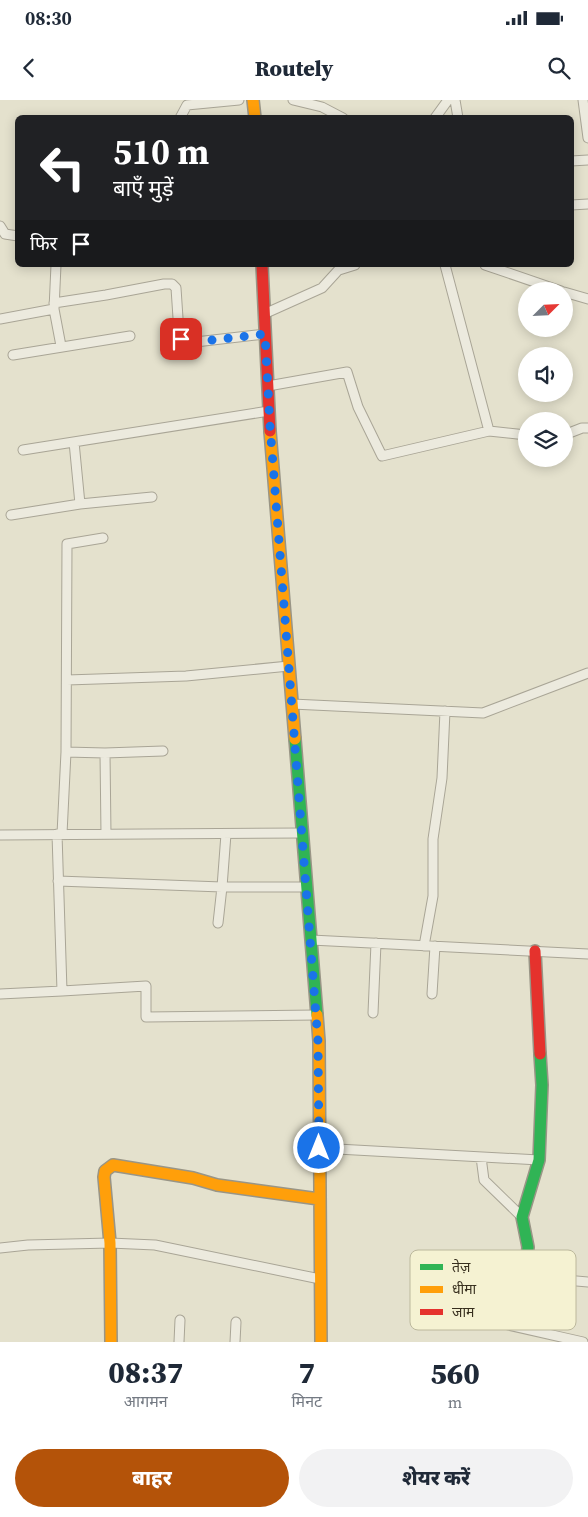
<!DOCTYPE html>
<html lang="hi">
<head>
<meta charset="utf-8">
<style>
  :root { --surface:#fff; --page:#f2f2f3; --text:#1f2937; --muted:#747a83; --accent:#b45309 }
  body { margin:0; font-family:"Source Serif 4","Noto Sans Devanagari",serif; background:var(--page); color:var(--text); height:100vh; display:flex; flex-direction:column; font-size:19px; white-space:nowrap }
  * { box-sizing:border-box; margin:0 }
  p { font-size:16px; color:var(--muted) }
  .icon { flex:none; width:28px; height:28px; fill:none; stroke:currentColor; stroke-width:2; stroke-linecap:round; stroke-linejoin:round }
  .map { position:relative; height:1242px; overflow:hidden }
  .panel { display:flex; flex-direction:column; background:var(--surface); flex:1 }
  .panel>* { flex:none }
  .guide { position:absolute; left:15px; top:15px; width:559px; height:152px; border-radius:8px; box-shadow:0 2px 12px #0003; background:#202124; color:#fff; overflow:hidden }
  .needle { width:32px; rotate:66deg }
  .fabs { position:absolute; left:518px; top:182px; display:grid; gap:10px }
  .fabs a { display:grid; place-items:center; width:55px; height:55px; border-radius:50%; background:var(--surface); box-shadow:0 2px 12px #0003; font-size:25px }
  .pin { position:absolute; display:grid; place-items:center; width:42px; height:42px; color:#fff; margin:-21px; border-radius:10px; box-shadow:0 2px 8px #0006 }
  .me { position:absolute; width:55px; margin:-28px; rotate:0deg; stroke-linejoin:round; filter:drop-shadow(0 0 4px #0008) }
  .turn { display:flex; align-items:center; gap:18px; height:105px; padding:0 15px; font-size:22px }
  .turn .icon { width:65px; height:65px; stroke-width:2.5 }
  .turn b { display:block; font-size:35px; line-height:42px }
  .then { display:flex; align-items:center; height:48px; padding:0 15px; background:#0003; gap:10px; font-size:19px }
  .eta { display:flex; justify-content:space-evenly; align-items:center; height:85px; text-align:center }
  .eta b { font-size:30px; font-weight:800; line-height:35px }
  .primary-button { display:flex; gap:10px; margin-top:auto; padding:10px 15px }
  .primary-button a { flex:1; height:58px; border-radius:30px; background:var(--accent); color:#fff; font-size:20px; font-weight:800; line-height:58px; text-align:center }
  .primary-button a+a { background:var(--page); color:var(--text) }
  .status { display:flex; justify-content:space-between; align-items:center; height:35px; padding:0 25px; background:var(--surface); direction:ltr }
  .status svg { height:14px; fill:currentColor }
  header { display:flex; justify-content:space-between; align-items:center; height:65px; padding:0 15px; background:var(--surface); font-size:22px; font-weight:800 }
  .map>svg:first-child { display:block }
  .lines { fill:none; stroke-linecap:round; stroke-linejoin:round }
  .street-casing { stroke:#a9a596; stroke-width:11 }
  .fast-casing { stroke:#999586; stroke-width:14 }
  .slow-casing { stroke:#999586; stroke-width:14 }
  .jam-casing { stroke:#999586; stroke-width:14 }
  .street { stroke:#eceade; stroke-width:9 }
  .fast { stroke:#30b455; stroke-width:11 }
  .slow { stroke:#ff9f0a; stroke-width:11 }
  .jam { stroke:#e5322d; stroke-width:11 }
  .route { stroke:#1a73e8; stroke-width:9; stroke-dasharray:0 16.2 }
  .key { fill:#f5f2d2; stroke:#bcb89c; stroke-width:1 }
  .key-label { font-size:14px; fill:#372f1e }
</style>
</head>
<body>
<div class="status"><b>08:30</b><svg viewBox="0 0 49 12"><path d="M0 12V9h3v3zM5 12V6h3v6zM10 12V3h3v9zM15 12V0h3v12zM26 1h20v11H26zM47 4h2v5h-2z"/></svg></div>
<header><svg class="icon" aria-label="back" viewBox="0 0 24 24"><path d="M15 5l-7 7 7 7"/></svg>Routely<svg class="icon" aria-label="search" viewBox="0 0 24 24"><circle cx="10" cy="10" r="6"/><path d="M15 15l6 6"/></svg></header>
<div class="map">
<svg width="588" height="1242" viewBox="0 0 588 1242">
  <rect width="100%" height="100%" fill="#e4e1cd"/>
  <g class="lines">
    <defs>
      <path id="street" d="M293 0 322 7 343 18
        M455 0 458 18
        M583 0 588 38
        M180 18 187 5 239 0
        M435 18 448 0
        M571 61 588 60
        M571 105 588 104
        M0 126 5 134 18 136
        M445 165 489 331 526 335
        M485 165 561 191
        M339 170 355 165
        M564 192 588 199
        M54 203 106 195 164 184H172L176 188 179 233 181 239 187 243 265 234
        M54 209 61 246
        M264 214 322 188 343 165
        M0 219 54 209 56 165
        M13 255 130 236
        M268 286 347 272 358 307 382 356 489 331
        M564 335 582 328H588
        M74 342 80 404 152 397
        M23 350 269 311
        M11 415 80 404
        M67 580 186 576 289 566
        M292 604 483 613 588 573
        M66 652 105 653 163 651
        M105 653 106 734
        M62 734 66 652 67 444 103 438
        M0 735 303 733
        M58 781 222 787 226 734
        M218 823 222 787H307
        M311 840 588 854
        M424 846 433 796V739L442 678 445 611
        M62 891 146 886V917L316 915
        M0 894 62 891 57 734
        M432 894 435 846
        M373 913 376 843
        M319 1048 539 1060
        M481 1057 484 1080 522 1117
        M0 1148 28 1145 110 1143 155 1145 320 1179
        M487 1173 588 1182
        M508 1225 583 1242
        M179 1242 180 1220
        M235 1242 236 1222"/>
      <path id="fast" d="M295 639 317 915
        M526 1177 528 1147 522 1117 539 1060 542 985 540 954"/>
      <path id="slow" d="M253 0 255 18
        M270 331 295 639
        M317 915 319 941 321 1242
        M111 1242 110 1143 104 1077 105 1071 113 1065 193 1078 217 1085 319 1099"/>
      <path id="jam" d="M262 165 270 331
        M535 851 540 954"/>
    </defs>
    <!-- street casing -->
    <use href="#street" class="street-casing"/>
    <!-- fast casing -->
    <use href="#fast" class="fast-casing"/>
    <!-- slow casing -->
    <use href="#slow" class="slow-casing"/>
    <!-- jam casing -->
    <use href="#jam" class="jam-casing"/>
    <!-- street -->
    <use href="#street" class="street"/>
    <!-- fast -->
    <use href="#fast" class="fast"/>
    <!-- slow -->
    <use href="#slow" class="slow"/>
    <!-- jam -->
    <use href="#jam" class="jam"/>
  </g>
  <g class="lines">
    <!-- route -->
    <path class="route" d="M181 239 187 243 265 234 270 326 318 941 319 1048"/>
  </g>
  <!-- legend -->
  <rect x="410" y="1150" width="166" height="80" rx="8" class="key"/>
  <rect x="420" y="1164" width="23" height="6" fill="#30b455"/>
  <rect x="420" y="1186" width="23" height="7" fill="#ff9f0a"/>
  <rect x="420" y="1209" width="23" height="6" fill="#e5322d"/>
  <g class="key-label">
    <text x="452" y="1172">तेज़</text>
    <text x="452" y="1194">धीमा</text>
    <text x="452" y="1217">जाम</text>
  </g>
</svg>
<div class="fabs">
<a><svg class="needle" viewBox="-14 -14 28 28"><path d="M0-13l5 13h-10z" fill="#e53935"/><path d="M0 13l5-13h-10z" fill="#747a83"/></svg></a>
<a><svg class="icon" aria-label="sound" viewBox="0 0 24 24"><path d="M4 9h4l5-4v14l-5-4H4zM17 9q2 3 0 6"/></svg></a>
<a><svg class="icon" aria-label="layers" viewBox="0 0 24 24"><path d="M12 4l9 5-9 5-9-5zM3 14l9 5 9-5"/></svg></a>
</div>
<div class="pin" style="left:181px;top:239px;background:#d93025"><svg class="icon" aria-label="arrive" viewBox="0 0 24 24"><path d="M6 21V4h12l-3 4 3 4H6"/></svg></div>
<svg class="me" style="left:319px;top:1048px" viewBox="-20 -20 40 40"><circle r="17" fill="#1a73e8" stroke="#fff" stroke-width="3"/><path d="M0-11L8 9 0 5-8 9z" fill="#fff"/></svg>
<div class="guide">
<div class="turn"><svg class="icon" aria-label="left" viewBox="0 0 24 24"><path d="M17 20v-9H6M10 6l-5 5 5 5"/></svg><div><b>510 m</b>बाएँ मुड़ें</div></div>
<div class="then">फिर<svg class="icon" aria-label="arrive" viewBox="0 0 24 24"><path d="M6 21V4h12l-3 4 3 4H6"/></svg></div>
</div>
</div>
<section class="panel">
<div class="eta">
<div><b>08:37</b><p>आगमन</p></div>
<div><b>7</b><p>मिनट</p></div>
<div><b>560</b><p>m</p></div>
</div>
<div class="primary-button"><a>बाहर</a><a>शेयर करें</a></div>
</section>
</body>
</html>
